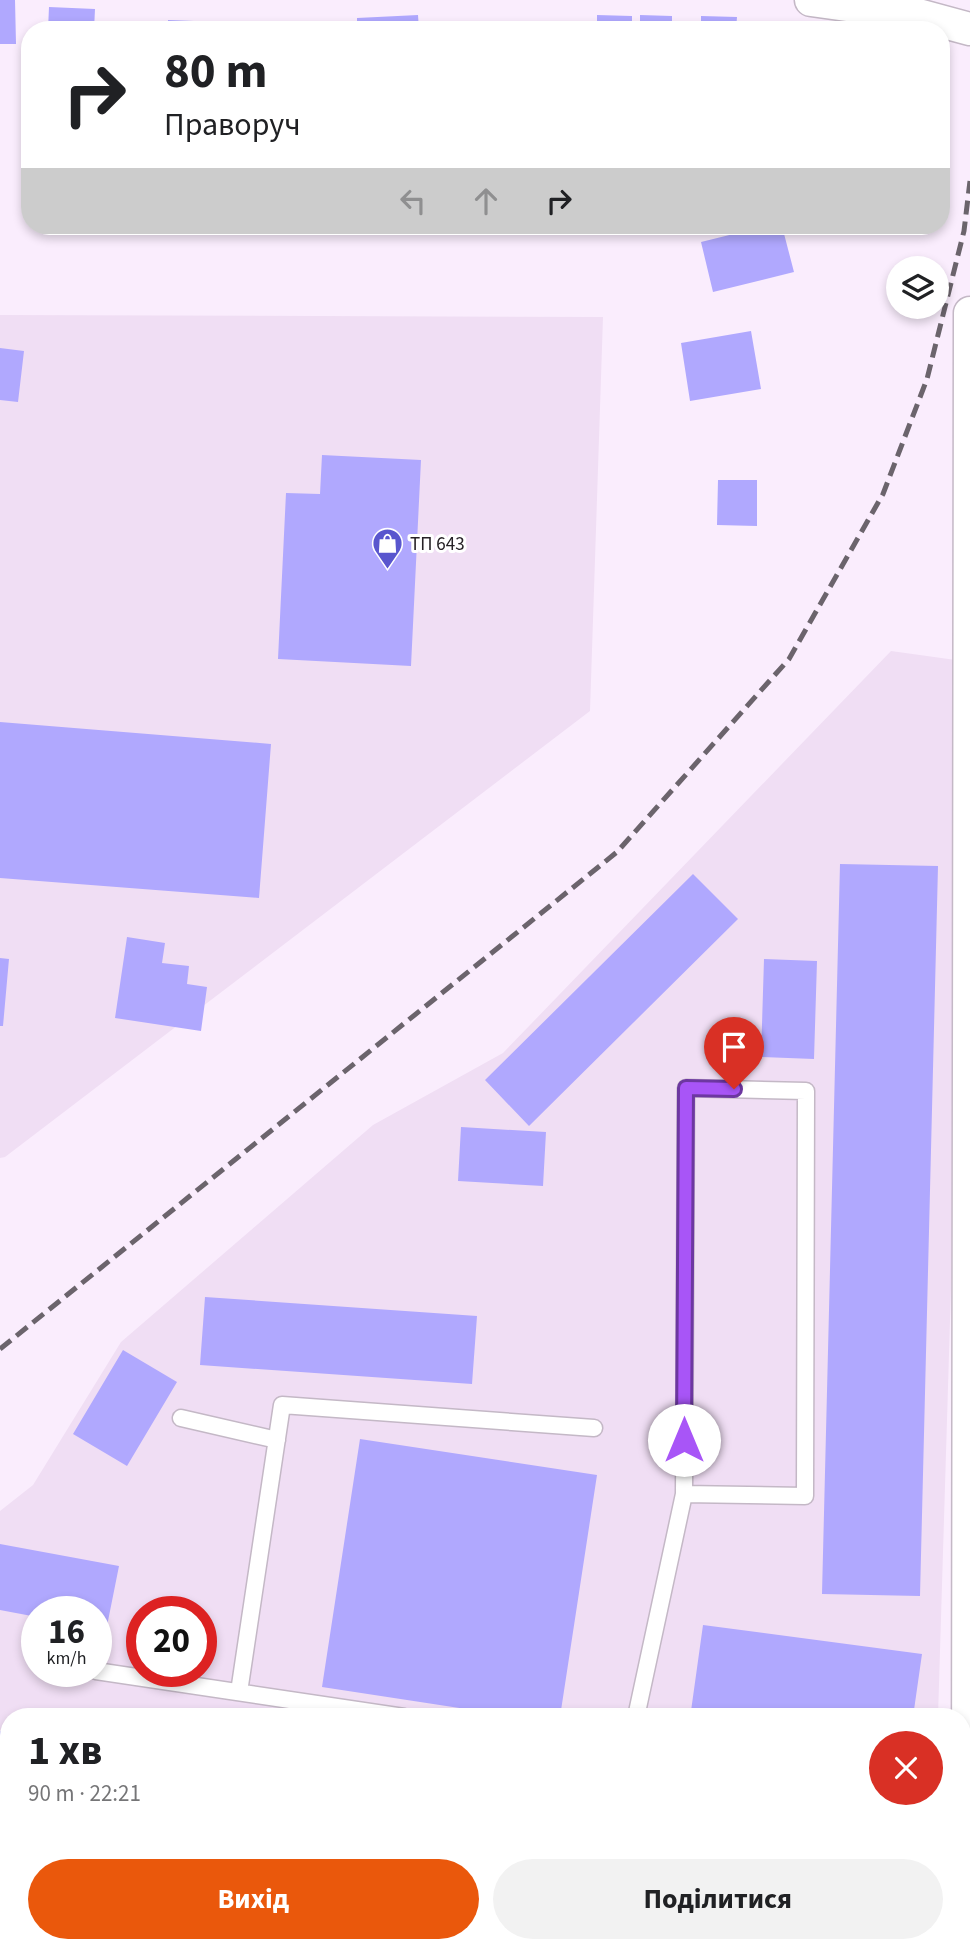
<!DOCTYPE html>
<html lang="uk">
<head>
<meta charset="utf-8">
<style>
  :root { --surface:#fff; --page:#f2f2f2; --text:#202124; --muted:#757577; --accent:#ea580c }
  body { margin:0; font-family:"Source Sans 3",sans-serif; background:var(--page); color:var(--text); height:100vh; display:flex; flex-direction:column; font-size:26px; white-space:nowrap }
  * { box-sizing:border-box; margin:0 }
  p { font-size:23px; color:var(--muted) }
  .icon { flex:none; width:38px; height:38px; fill:none; stroke:currentColor; stroke-width:2; stroke-linecap:round; stroke-linejoin:round }
  .map { position:relative; flex:1; overflow:hidden }
  .drawer { position:absolute; left:0px; top:1708px; width:971px; height:245px; display:flex; flex-direction:column; background:var(--surface); border-radius:28px 28px 0 0; box-shadow:0 4px 10px #0003 }
  .drawer>* { flex:none }
  .hud { position:absolute; left:21px; top:21px; width:929px; height:214px; border-radius:28px; box-shadow:0 4px 10px #0003; background:#fff; color:var(--text); overflow:hidden }
  .controls { position:absolute; left:886px; top:256px; display:grid; gap:14px }
  .controls a { display:grid; place-items:center; width:63px; height:63px; border-radius:50%; background:var(--surface); box-shadow:0 4px 10px #0003; font-size:35px }
  .speed { position:absolute; left:21px; top:1596px; display:flex; gap:14px; font-size:35px; font-weight:700; text-align:center }
  .speed>* { display:grid; place-content:center; width:91px; height:91px; border-radius:50%; background:var(--surface); box-shadow:0 4px 10px #0003; line-height:1 }
  .speed small { font-size:18px; font-weight:400 }
  .speed .limit { border:10px solid #d22; background:#fff; color:#111 }
  .pin { position:absolute; display:grid; place-items:center; width:60px; height:60px; color:#fff; margin:-72px -30px; border-radius:50% 50% 50% 0; rotate:-45deg; box-shadow:0 0 7px #0007 }
  .pin .icon { rotate:45deg }
  .me { position:absolute; width:77px; margin:-38px; rotate:0deg; stroke-linejoin:round; filter:drop-shadow(0 0 5px #0008) }
  .turn { display:flex; align-items:center; gap:24px; height:147px; padding:0 28px; font-size:32px }
  .turn .icon { width:91px; height:91px; stroke-width:2.5 }
  .turn b { display:block; font-size:49px; line-height:60px }
  .lanes { display:flex; align-items:center; height:66px; padding:0 28px; background:#0003; justify-content:center; gap:35px; direction:ltr }
  .lanes .off { opacity:.35 }
  .round { display:grid; place-items:center; flex:none; width:74px; height:74px; border-radius:37px; background:var(--page) }
  .overview { display:flex; align-items:center; justify-content:space-between; height:119px; padding:0 28px }
  h1 { font-size:42px; font-weight:700; line-height:52px }
  .cta { display:flex; gap:14px; margin-top:auto; padding:14px 28px }
  .cta a { flex:1; height:80px; border-radius:42px; background:var(--accent); color:#fff; font-size:28px; font-weight:700; line-height:80px; text-align:center }
  .cta a+a { background:var(--page); color:var(--text) }
  .map>svg:first-child { display:block }
  .built { fill:#f0def4; fill-rule:evenodd }
  .building { fill:#b0a8fe }
  .lines { fill:none; stroke-linecap:round; stroke-linejoin:round }
  .lane-casing { stroke:#c4b8c6; stroke-width:19 }
  .street-casing { stroke:#c4b8c6; stroke-width:35 }
  .lane { stroke:#fff; stroke-width:16 }
  .street { stroke:#fff; stroke-width:32 }
  .rail { stroke:#6b646c; stroke-width:5; stroke-dasharray:14 7; stroke-linecap:butt }
  .route-casing { stroke:#6d37a1; stroke-width:18 }
  .route { stroke:#a855f7; stroke-width:12 }
  .labels { text-anchor:middle; stroke-width:6; stroke-linejoin:round; paint-order:stroke }
  .poi-label { font-size:19px; fill:#262126; stroke:#fff; text-anchor:start }
</style>
</head>
<body>
<div class="map">
<svg width="970" height="1953" viewBox="0 0 970 1953">
  <rect width="100%" height="100%" fill="#faedfd"/>
  <!-- built -->
  <path class="built" d="M0 315 603 317 590 711 5 1157 0 1158Z
    M891 651 970 662 938 1717H9V1944H928L927 1953H0V1511L33 1485 121 1342 373 1125 503 1053ZM37 1612H96V1671H37ZM142 1612H201V1671H142Z"/>
  <!-- building -->
  <path class="building" d="M0 0H15L16 44H0Z
    M49 7 95 9 94 30H48Z
    M418 15 419 30H357V18Z
    M597 15 632 16V30H597Z
    M640 15 672 16V30H640Z
    M701 16 737 17 736 30H701Z
    M168 20 194 21V30H168Z
    M766 226H782L794 272 713 292 701 242Z
    M751 331 761 389 690 401 681 343Z
    M0 348 24 351 18 402 0 400Z
    M322 455 421 460 411 666 278 659 286 493 320 494Z
    M718 480H757V526L717 525Z
    M0 722 271 744 259 898 0 878Z
    M840 864 938 866 920 1596 822 1594Z
    M693 874 738 919 529 1126 485 1080Z
    M127 937 165 943 162 963 189 966 187 984 207 987 201 1031 115 1018Z
    M0 958 9 959 3 1026H0Z
    M764 959 817 961 814 1059 761 1057Z
    M461 1127 546 1132 543 1186 458 1181Z
    M205 1297 477 1316 472 1384 200 1365Z
    M123 1350 177 1382 127 1466 73 1434Z
    M360 1439 597 1475 560 1717H518L322 1687Z
    M0 1544 119 1566 106 1631 96 1629V1612H37V1617L0 1610Z
    M703 1625 922 1654 913 1717H736L691 1711Z
    M0 1731 9 1732V1800L0 1799Z
    M308 1944H319L354 1953H306Z"/>
  <g class="lines">
    <defs>
      <path id="lane" d="M181 1418 277 1440
        M96 1671 404 1717
        M239 1692 282 1405 594 1428
        M636 1717 684 1494 686 1088 806 1091 805 1496 684 1494"/>
      <path id="street" d="M811 0 918 15 970 29
        M962 1914 968 1807 970 313
        M960 1953 961 1944"/>
    </defs>
    <!-- lane casing -->
    <use href="#lane" class="lane-casing"/>
    <!-- street casing -->
    <use href="#street" class="street-casing"/>
    <!-- lane -->
    <use href="#lane" class="lane"/>
    <!-- street -->
    <use href="#street" class="street"/>
    <!-- rail -->
    <path class="rail" d="M0 1349 617 852 789 659 883 494 927 379 964 231 970 181"/>
  </g>
  <g class="lines">
    <defs>
      <path id="route" d="M684 1440 686 1088 734 1089"/>
    </defs>
    <!-- route casing -->
    <use href="#route" class="route-casing"/>
    <!-- route -->
    <use href="#route" class="route"/>
  </g>
  <!-- icons -->
  <defs>
    <symbol id="shop-pin" viewBox="-11 -11 22 30"><path d="M0 17L-7.5 6A9.5 9.5 0 1 1 7.5 6Z" fill="#5956ce" stroke="#fff"/><path d="M-5-2.5h2.3a2.7 3.5 0 0 1 5.4 0H5L5.5 6h-11ZM-1.5-2.5h3a1.5 2.3 0 0 0-3 0Z" fill="#fff"/></symbol>
  </defs>
  <g fill-rule="evenodd">
    <use href="#shop-pin" x="370" y="526" width="35" height="47"/>
  </g>
  <g class="labels">
    <!-- poi labels -->
    <g class="poi-label">
      <text x="410" y="550">ТП 643</text>
    </g>
  </g>
</svg>
<div class="controls">
<a><svg class="icon" aria-label="layers" viewBox="0 0 24 24"><path d="M12 4l9 5-9 5-9-5zM3 14l9 5 9-5"/></svg></a>
</div>
<div class="speed"><div>16<small>km/h</small></div><div class="limit">20</div></div>
<div class="pin" style="left:734px;top:1089px;background:#d93025"><svg class="icon" aria-label="arrive" viewBox="0 0 24 24"><path d="M6 21V4h12l-3 4 3 4H6"/></svg></div>
<svg class="me" style="left:684px;top:1440px" viewBox="-20 -20 40 40"><circle r="19" fill="#fff"/><path d="M0-13L10 11 0 6-10 11z" fill="#a855f7"/></svg>
<div class="hud">
<div class="turn"><svg class="icon" aria-label="right" viewBox="0 0 24 24"><path d="M7 20v-9h11M14 6l5 5-5 5"/></svg><div><b>80 m</b>Праворуч</div></div>
<div class="lanes"><svg class="icon off" aria-label="left" viewBox="0 0 24 24"><path d="M17 20v-9H6M10 6l-5 5 5 5"/></svg><svg class="icon off" aria-label="ahead" viewBox="0 0 24 24"><path d="M12 20V5M6 11l6-6 6 6"/></svg><svg class="icon" aria-label="right" viewBox="0 0 24 24"><path d="M7 20v-9h11M14 6l5 5-5 5"/></svg></div>
</div>
<section class="drawer">
<div class="overview"><div><h1>1 хв</h1><p>90 m · 22:21</p></div><a class="round" style="background:#d93025;color:#fff"><svg class="icon" aria-label="close" viewBox="0 0 24 24"><path d="M6 6l12 12M18 6L6 18"/></svg></a></div>
<div class="cta"><a>Вихід</a><a>Поділитися</a></div>
</section>
</div>
</body>
</html>
